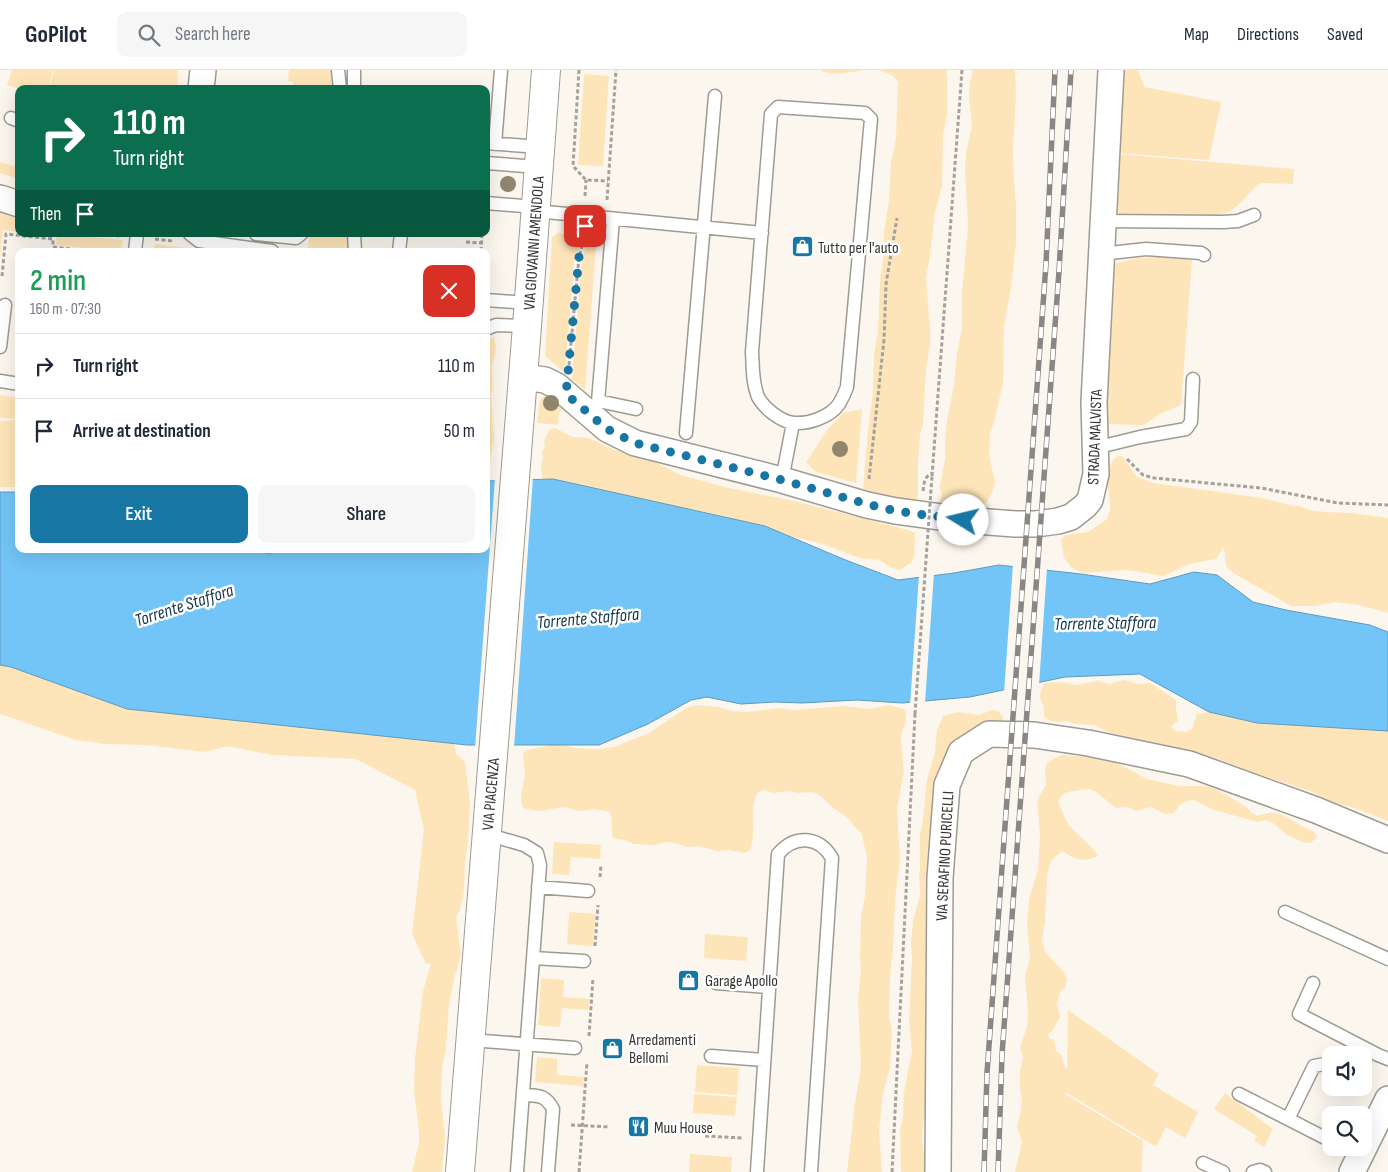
<!DOCTYPE html>
<html lang="en">
<head>
<meta charset="utf-8">
<style>
  :root { --surface:#fff; --page:#f6f6f7; --text:#1f2937; --muted:#747a83; --line:#e0e1e3; --accent:#1876a4 }
  body { margin:0; font-family:"Sofia Sans Condensed",sans-serif; background:var(--page); color:var(--text); height:100vh; display:flex; flex-direction:column; font-size:19px; white-space:nowrap }
  * { box-sizing:border-box; margin:0 }
  p { font-size:16px; color:var(--muted) }
  .icon { flex:none; width:28px; height:28px; fill:none; stroke:currentColor; stroke-width:2; stroke-linecap:round; stroke-linejoin:round }
  .map { position:relative; flex:1; overflow:hidden }
  .panel { position:absolute; left:15px; top:178px; width:475px; height:305px; display:flex; flex-direction:column; background:var(--surface); border-radius:10px; box-shadow:0 5px 20px #0002 }
  .panel>* { flex:none }
  .hud { position:absolute; left:15px; top:15px; width:475px; height:152px; border-radius:10px; box-shadow:0 5px 20px #0002; background:#0b6e4f; color:#fff; overflow:hidden }
  .fabs { position:absolute; left:1322px; top:976px; display:grid; gap:10px }
  .fabs a { display:grid; place-items:center; width:50px; height:50px; border-radius:10px; background:var(--surface); box-shadow:0 5px 20px #0002; font-size:25px }
  .pin { position:absolute; display:grid; place-items:center; width:42px; height:42px; color:#fff; margin:-21px; border-radius:10px; box-shadow:0 2px 8px #0006 }
  .me { position:absolute; width:55px; margin:-28px; rotate:279deg; stroke-linejoin:round; filter:drop-shadow(0 0 4px #0008) }
  .turn { display:flex; align-items:center; gap:18px; height:105px; padding:0 15px; font-size:22px }
  .turn .icon { width:65px; height:65px; stroke-width:2.5 }
  .turn b { display:block; font-size:35px; line-height:42px }
  .then { display:flex; align-items:center; height:48px; padding:0 15px; background:#0003; gap:10px; font-size:19px }
  .round { display:grid; place-items:center; flex:none; width:52px; height:52px; border-radius:10px; background:var(--page) }
  .overview { display:flex; align-items:center; justify-content:space-between; height:85px; padding:0 15px }
  h1 { font-size:30px; font-weight:600; line-height:38px; color:#1e9e55 }
  .button { display:flex; gap:10px; margin-top:auto; padding:10px 15px }
  .button a { flex:1; height:58px; border-radius:10px; background:var(--accent); color:#fff; font-size:20px; font-weight:600; line-height:58px; text-align:center }
  .button a+a { background:var(--page); color:var(--text) }
  ul { padding:0; list-style:none }
  li { display:flex; align-items:center; gap:15px; height:65px; padding:0 15px; border-top:1px solid var(--line) }
  li div { flex:1 }
  li b { display:block; font-size:19px }
  li em { font-style:normal }
  header { display:flex; align-items:center; gap:30px; box-sizing:border-box; height:70px; padding:0 25px; background:var(--surface); border-bottom:1px solid var(--line) }
  header strong { font-size:24px }
  nav { display:flex; gap:28px; margin-inline-start:auto; font-size:18px }
  .search { width:350px; height:45px; background:var(--page); display:flex; align-items:center; gap:12px; box-sizing:border-box; padding:0 18px; border-radius:10px; color:var(--muted); font-size:19px }
  .map>svg:first-child { display:block }
  .green { fill:#fee5b9 }
  .water { fill:#72c5f6; stroke:#609abb }
  .pier { fill:#fcf7ee }
  .lines { fill:none; stroke-linecap:round; stroke-linejoin:round }
  .lane-casing { stroke:#9f9b93; stroke-width:15 }
  .street-casing { stroke:#9f9b93; stroke-width:28 }
  .secondary-casing { stroke:#9f9b93; stroke-width:30 }
  .path { stroke:#a5a19b; stroke-width:3; stroke-dasharray:4 2.5; stroke-linecap:butt }
  .lane { stroke:#fff; stroke-width:12 }
  .street { stroke:#fff; stroke-width:25 }
  .secondary { stroke:#fff; stroke-width:28 }
  .rail-casing { stroke:#8a8681; stroke-width:5.5 }
  .rail { stroke:#fff; stroke-width:4; stroke-dasharray:11; stroke-linecap:butt }
  .path-bridge { stroke:#a5a19b; stroke-width:3; stroke-dasharray:4 2.5; stroke-linecap:butt }
  .tree { fill:#90856d }
  .route { stroke:#1876a4; stroke-width:9; stroke-dasharray:0 16.2 }
  .labels { text-anchor:middle; stroke-width:5; stroke-linejoin:round; paint-order:stroke }
  .street-label { font-size:16px; fill:#363431; stroke:#fff }
  .poi-label { font-size:16px; fill:#363431; stroke:#fff; text-anchor:start }
  .water-label { font-size:18px; font-style:italic; fill:#11364a; stroke:#fff }
</style>
</head>
<body>
<header>
<strong>GoPilot</strong>
<div class="search"><svg class="icon" aria-label="search" viewBox="0 0 24 24"><circle cx="10" cy="10" r="6"/><path d="M15 15l6 6"/></svg>Search here</div>
<nav><a>Map</a><a>Directions</a><a>Saved</a></nav>
</header>
<div class="map">
<svg width="1388" height="1102" viewBox="0 0 1388 1102">
  <rect width="100%" height="100%" fill="#fcf7ee"/>
  <!-- green -->
  <path class="green" d="M12 0H53L48 19H19L7 15Z
    M54 0H178L177 19H49Z
    M289 0H331L333 19H317L293 16V12L288 11Z
    M820 0H864C851 2 832 7 820 0Z
    M878 0H947V43L943 66 942 116 935 143 930 186 926 208 930 259V275L926 299 923 355 920 365 918 391V424L917 429 914 433 890 430 886 425H875L863 418 868 360 873 322 874 284 878 261 880 209 884 184V162L889 130 891 92 896 68 898 12 892 5Z
    M973 0H1015L1016 27 1013 78 1014 111 1016 134V173L1011 218 1004 257 1003 313 996 344 990 365 989 384 995 413 992 423 987 432 979 436C969 434 962 434 953 440L939 435 942 426 940 417 945 388V371L947 350 954 315 957 283 962 258V223L968 155 965 100 966 83 972 56 969 27 970 12Z
    M1121 0H1138L1145 17 1221 32V33L1209 90 1118 83Z
    M584 4 609 6 603 96 578 95Z
    M1117 84 1293 99 1294 100 1293 114 1260 113C1250 120 1243 133 1232 140 1214 151 1144 146 1121 145L1114 135Z
    M0 92 19 98V109L0 103Z
    M0 143 19 149V162L3 160 0 190Z
    M557 163 582 165 574 194 565 303 545 286 552 167Z
    M57 164 123 170 121 181H108L56 175Z
    M309 164H347L349 181H320L308 180Z
    M591 167 596 176 585 320 572 309 582 188 589 168Z
    M155 174 186 178V181H154Z
    M1158 187 1192 189 1181 335 1160 344 1144 355 1102 354 1110 195 1137 188Z
    M494 267 496 280 492 297 493 318 491 326 494 368 489 396 486 398V269Z
    M0 325 19 328V349L0 348Z
    M551 325 570 335 559 342 558 355 537 353 540 330 545 326Z
    M862 339 856 413 816 402 806 392 828 359 843 343Z
    M19 350V417H0V351Z
    M555 358 573 367 589 368 614 380 638 384 681 405 725 417 794 431 908 460 915 463 914 486 912 492 900 500 892 498 879 490 859 488 823 474 775 463 720 445 696 440 604 431 544 410 542 406 541 395 543 389 542 381 545 377 544 371 548 362 551 359Z
    M1118 386H1122L1137 407 1153 413 1262 428 1293 436H1300L1309 440 1326 442 1352 443 1388 448V543L1359 535 1336 532 1315 536H1291L1233 503 1226 497 1224 477 1216 489 1189 494 1164 506 1126 500 1083 503 1072 498 1064 488 1061 470 1065 465 1088 462 1107 449C1108 446 1110 442 1110 438 1110 423 1102 395 1118 386Z
    M0 581 454 671 456 684 465 692 470 732 468 771 465 793 464 822 460 840 456 847 461 885 455 905 449 934 446 978 442 997 441 1029 445 1066 442 1102H412L419 1073V1062L414 1019 415 988 423 921 431 893 426 894 412 864 424 760 415 720 356 689 272 685 227 676 205 682 147 675 105 674 76 670 0 644Z
    M1125 610 1137 614 1150 613 1176 630V639L1178 651 1171 656 1175 661 1186 662 1192 659 1197 644 1209 642 1257 653 1388 661V751L1352 737 1335 733 1310 721 1251 702 1215 688 1175 677 1115 664 1107 662 1095 655 1075 654 1067 651 1060 652 1051 651 1044 647V637L1039 626 1044 613 1059 612 1075 615 1099 611 1109 614Z
    M697 635 719 637 732 641 747 642 780 638 794 640 844 636 869 639 889 635 904 639 906 643V652L901 665V671L904 701 897 740 900 790 895 829 893 880 890 906 889 943 892 964 890 997 883 1024 879 1061 882 1102H847L855 1032 861 999 858 930 861 901 860 889 861 847 865 826 867 787 861 762 858 761 848 748 832 737 818 724 811 722 796 723 789 721 773 723 765 720 758 722C747 738 759 769 748 782L744 783 729 780 717 781 698 776 688 777 671 772 663 773 654 775 634 774 625 770 616 769 613 767C610 757 614 752 610 742L593 739 580 741 564 737 539 741 526 739 522 736 521 726 525 705 523 683 527 680 557 674 575 678 590 679H600L614 677 649 663 686 638Z
    M992 640 999 641 1003 648 1001 655 968 667 927 907 928 945 926 953 929 1014 925 1036 922 1068 924 1084V1102H901L900 1061 903 1046 904 1022 912 981 909 951 912 888 911 873 913 850 919 830 920 823 919 806 920 797V764L923 750 927 709 935 682 937 660 943 646 957 642 979 645Z
    M1062 685 1102 688 1117 693 1147 709 1179 716H1203L1210 717 1225 724 1246 737 1252 743 1258 746C1282 735 1292 754 1313 761L1317 768 1310 773 1302 772 1286 764 1273 753 1266 750 1258 752 1214 740 1194 730 1186 731 1179 736 1174 743 1165 744 1151 737 1135 741 1128 737 1116 738 1096 722 1089 719 1072 721 1063 724 1058 731C1061 738 1064 747 1068 753 1076 766 1091 773 1098 786 1082 793 1076 790 1062 781L1051 791 1047 805 1045 852 1042 870 1045 882 1064 902 1067 910 1065 918 1060 922 1057 934 1060 947 1053 960 1048 964 1049 968 1054 970 1056 981C1065 985 1062 993 1067 1000L1068 940 1159 1004 1153 1015 1198 1042 1185 1068 1166 1057 1156 1077 1067 1023 1065 1024 1143 1071 1142 1102H1015L1022 1072 1017 1057 1021 1039 1022 1028 1020 1018V1001L1023 988 1020 977 1027 957 1028 941 1025 906 1030 889 1027 853 1029 829 1038 800 1040 764 1037 734 1039 727 1046 715 1045 699 1047 692Z
    M554 772 601 775 600 789 571 787 569 805 552 804Z
    M569 842 596 844 593 876 567 874Z
    M705 864 748 867 746 891 704 888Z
    M541 908 564 910 563 927 590 929 588 940 562 938 560 957 538 955Z
    M537 987 557 989V1005L584 1007 583 1016 535 1012Z
    M697 995 739 998 737 1025 695 1022Z
    M1225 1023 1273 1059 1264 1077 1254 1071 1257 1066 1214 1039Z
    M694 1024 737 1027 735 1046 693 1043Z
    M690 1084 732 1087 731 1102H689Z"/>
  <!-- water -->
  <path class="water" d="M553 409 765 456 843 489 898 510 954 503 999 495 1081 504 1150 514 1194 502 1217 505 1253 532 1286 540 1370 555 1388 562V661L1257 653 1209 642 1140 604 1065 607 970 627 902 633 857 630 802 633 775 632 741 634 707 627 691 630 648 654 599 675H467L127 639 11 597 0 595V422H19V479H251L270 484 283 479H486V411Z"/>
  <!-- pier -->
  <path class="pier" d="M533 407 514 678H475L495 408Z
    M1013 494 1047 498 1039 615 1004 623Z
    M934 503 925 633 910 635 919 505Z"/>
  <g class="lines">
    <defs>
      <path id="lane" d="M338 0 340 19
        M354 0V19
        M778 37 865 43 871 49 847 317C845 323 842 329 839 334 830 347 809 354 794 353 781 352 764 338 758 327 752 312 753 297 752 282L771 44Z
        M11 48 19 51
        M486 73 540 77
        M495 74 501 0
        M486 93 539 97
        M486 133 536 137
        M536 141 762 163
        M1103 151 1223 152 1238 151 1254 145
        M190 164 199 171 272 181
        M256 164 296 168 301 164
        M354 164 355 181
        M135 181 137 164
        M399 181 401 164
        M1101 184 1146 179 1201 183 1204 185
        M486 230 529 233
        M486 259 496 255 527 256
        M0 277 5 235
        M0 311 19 314
        M598 332H603L636 339
        M590 345 598 332 613 149
        M686 363 715 26
        M1095 378 1140 367 1186 359 1191 352 1193 309
        M782 410 793 353
        M486 764 524 775 537 783 540 795 517 1102
        M538 817 588 821
        M1285 842 1388 889
        M533 888 584 891
        M716 913 769 917
        M1313 913 1299 944 1378 985 1388 989
        M470 970 575 978
        M711 986 764 990
        M1239 1024 1331 1071
        M523 1025C538 1026 545 1024 553 1039L548 1102
        M1288 1049 1314 996 1330 993
        M1347 1078 1361 1083
        M1203 1093 1223 1102
        M757 1102 778 784C795 764 819 766 832 788L811 1102
        M1253 1102 1260 1100 1265 1102"/>
      <path id="street" d="M201 19 203 0
        M0 128 19 134
        M523 307 545 310 557 316 607 359 635 373 782 410 867 435 896 441 963 450 1015 454H1036L1058 451 1071 447 1085 436 1090 430 1096 404 1094 332 1111 0
        M938 1102 940 808 947 715 961 682 989 664 1034 665 1088 673 1189 694 1316 740 1388 770
        M1352 1102 1388 1029"/>
      <path id="secondary" d="M460 1102 527 256 546 0"/>
    </defs>
    <!-- lane casing -->
    <use href="#lane" class="lane-casing"/>
    <!-- street casing -->
    <use href="#street" class="street-casing"/>
    <!-- secondary casing -->
    <use href="#secondary" class="secondary-casing"/>
    <!-- path -->
    <path class="path" d="M579 0 573 96 586 110 608 111
      M585 126 586 110
      M607 130 616 0
      M104 164 119 166
      M50 169 51 164
      M155 169 173 171
      M466 172 481 173
      M481 181 482 164
      M2 206 6 164 53 169V177L87 181
      M569 295 579 187 585 165
      M1127 389 1143 405 1154 408 1261 418 1338 433 1388 435
      M932 406 962 0
      M869 409 884 270 886 214 897 148
      M923 421C924 413 924 406 933 403
      M600 807 601 795
      M595 876 598 835
      M589 966 593 908
      M571 1055 610 1057
      M705 1066 742 1068
      M579 1102 587 992
      M892 1102 915 644"/>
    <!-- lane -->
    <use href="#lane" class="lane"/>
    <!-- street -->
    <use href="#street" class="street"/>
    <!-- secondary -->
    <use href="#secondary" class="secondary"/>
    <defs>
      <path id="rail" d="M984 1102 987 1003 1046 194 1055 0
        M998 1102 1002 985 1059 201 1071 0"/>
    </defs>
    <!-- rail casing -->
    <use href="#rail" class="rail-casing"/>
    <!-- rail -->
    <use href="#rail" class="rail"/>
    <!-- path-bridge -->
    <path class="path-bridge" d="M915 644 932 406"/>
  </g>
  <!-- trees -->
  <g class="tree">
    <circle cx="508" cy="114" r="8"/>
    <circle cx="551" cy="333" r="8"/>
    <circle cx="840" cy="379" r="8"/>
  </g>
  <g class="lines">
    <!-- route -->
    <path class="route" d="M585 156 586 167 579 187 566 324 607 359 635 373 782 410 867 434 896 441 963 450"/>
  </g>
  <!-- icons -->
  <defs>
    <symbol id="shop-square" viewBox="-11 -11 22 22"><rect x="-9" y="-9" width="18" height="18" rx="4" fill="#1876a4" stroke="#fff"/><path d="M-5-2.5h2.3a2.7 3.5 0 0 1 5.4 0H5L5.5 6h-11ZM-1.5-2.5h3a1.5 2.3 0 0 0-3 0Z" fill="#fff"/></symbol>
    <symbol id="restaurant-square" viewBox="-11 -11 22 22"><rect x="-9" y="-9" width="18" height="18" rx="4" fill="#1876a4" stroke="#fff"/><path d="M-5-6h1v4h1v-4h1v4h1v-4h1v5L-1.5 .5V6h-2V.5L-5-1ZM5-6V6H3V1.5H1.5Q1.5-4 5-6Z" fill="#fff"/></symbol>
  </defs>
  <g fill-rule="evenodd">
    <use href="#shop-square" x="790" y="164" width="25" height="25"/>
    <use href="#shop-square" x="676" y="898" width="25" height="25"/>
    <use href="#shop-square" x="600" y="966" width="25" height="25"/>
    <use href="#restaurant-square" x="626" y="1044" width="25" height="25"/>
  </g>
  <g class="labels">
    <!-- street labels -->
    <g class="street-label">
      <text transform="translate(533 173) rotate(-86)" y="6">VIA GIOVANNI AMENDOLA</text>
      <text transform="translate(1094 367) rotate(-88)" y="6">STRADA MALVISTA</text>
      <text transform="translate(490 724) rotate(-85)" y="6">VIA PIACENZA</text>
      <text transform="translate(944 786) rotate(-87)" y="6">VIA SERAFINO PURICELLI</text>
    </g>
    <!-- poi labels -->
    <g class="poi-label">
      <text x="818" y="183">Tutto per l'auto</text>
      <text x="705" y="916">Garage Apollo</text>
      <text x="629" y="975">Arredamenti<tspan x="629" dy="18">Bellomi</tspan></text>
      <text x="654" y="1063">Muu House</text>
    </g>
    <!-- water labels -->
    <g class="water-label">
      <text transform="translate(184 535) rotate(-18)" y="6">Torrente Staffora</text>
      <text transform="translate(588 548) rotate(-5)" y="6">Torrente Staffora</text>
      <text transform="translate(1105 553) rotate(-1)" y="6">Torrente Staffora</text>
    </g>
  </g>
</svg>
<div class="fabs">
<a><svg class="icon" aria-label="sound" viewBox="0 0 24 24"><path d="M4 9h4l5-4v14l-5-4H4zM17 9q2 3 0 6"/></svg></a>
<a><svg class="icon" aria-label="search" viewBox="0 0 24 24"><circle cx="10" cy="10" r="6"/><path d="M15 15l6 6"/></svg></a>
</div>
<div class="pin" style="left:585px;top:156px;background:#d93025"><svg class="icon" aria-label="arrive" viewBox="0 0 24 24"><path d="M6 21V4h12l-3 4 3 4H6"/></svg></div>
<svg class="me" style="left:963px;top:450px" viewBox="-20 -20 40 40"><circle r="19" fill="#fff"/><path d="M0-13L10 11 0 6-10 11z" fill="#1876a4"/></svg>
<div class="hud">
<div class="turn"><svg class="icon" aria-label="right" viewBox="0 0 24 24"><path d="M7 20v-9h11M14 6l5 5-5 5"/></svg><div><b>110 m</b>Turn right</div></div>
<div class="then">Then<svg class="icon" aria-label="arrive" viewBox="0 0 24 24"><path d="M6 21V4h12l-3 4 3 4H6"/></svg></div>
</div>
<section class="panel">
<div class="overview"><div><h1>2 min</h1><p>160 m · 07:30</p></div><a class="round" style="background:#d93025;color:#fff"><svg class="icon" aria-label="close" viewBox="0 0 24 24"><path d="M6 6l12 12M18 6L6 18"/></svg></a></div>
<ul>
<li><svg class="icon" aria-label="right" viewBox="0 0 24 24"><path d="M7 20v-9h11M14 6l5 5-5 5"/></svg><div><b>Turn right</b></div><em>110 m</em></li>
<li><svg class="icon" aria-label="arrive" viewBox="0 0 24 24"><path d="M6 21V4h12l-3 4 3 4H6"/></svg><div><b>Arrive at destination</b></div><em>50 m</em></li>
</ul>
<div class="button"><a>Exit</a><a>Share</a></div>
</section>
</div>
</body>
</html>
